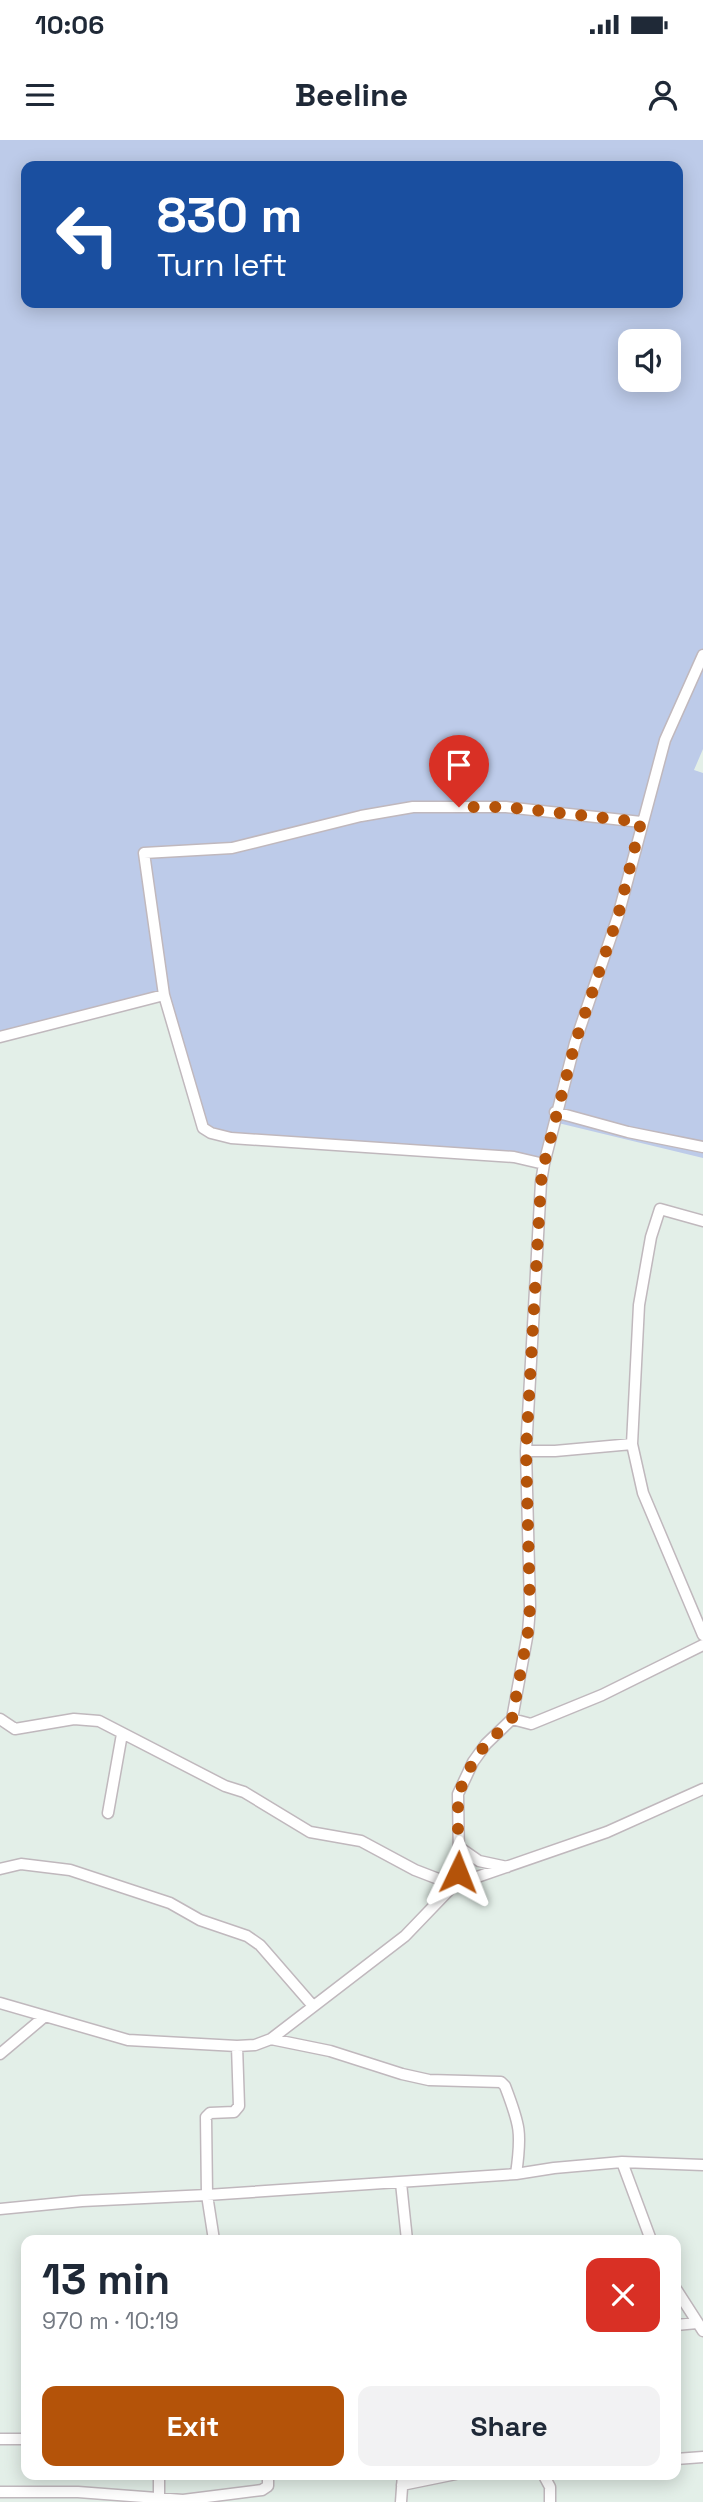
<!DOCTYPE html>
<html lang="en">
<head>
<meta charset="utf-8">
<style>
  :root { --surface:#fff; --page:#f2f2f3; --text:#1f2937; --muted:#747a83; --accent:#b45309 }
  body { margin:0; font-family:"Space Grotesk",sans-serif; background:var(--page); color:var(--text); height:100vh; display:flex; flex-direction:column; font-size:26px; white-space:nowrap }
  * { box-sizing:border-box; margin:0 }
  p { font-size:23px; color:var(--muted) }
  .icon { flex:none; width:38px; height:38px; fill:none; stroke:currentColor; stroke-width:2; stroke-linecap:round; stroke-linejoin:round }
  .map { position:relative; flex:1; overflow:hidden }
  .panel { position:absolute; left:21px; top:2095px; width:660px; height:245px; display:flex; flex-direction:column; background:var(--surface); border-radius:14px; box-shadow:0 4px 18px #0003 }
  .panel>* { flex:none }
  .hud { position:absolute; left:21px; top:21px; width:662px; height:147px; border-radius:14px; box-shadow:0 4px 18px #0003; background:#1a4fa0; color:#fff; overflow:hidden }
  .fabs { position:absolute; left:618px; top:189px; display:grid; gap:14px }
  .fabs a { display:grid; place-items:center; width:63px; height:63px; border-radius:14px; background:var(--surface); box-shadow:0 4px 18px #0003; font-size:35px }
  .pin { position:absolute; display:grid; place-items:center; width:60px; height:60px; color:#fff; margin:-72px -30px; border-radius:50% 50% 50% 0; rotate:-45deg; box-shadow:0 0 7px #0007 }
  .pin .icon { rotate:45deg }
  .me { position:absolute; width:77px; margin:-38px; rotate:2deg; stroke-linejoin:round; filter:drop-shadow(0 0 5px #0008) }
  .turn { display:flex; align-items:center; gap:24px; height:147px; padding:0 21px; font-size:32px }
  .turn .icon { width:91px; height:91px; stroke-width:2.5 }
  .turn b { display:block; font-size:49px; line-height:60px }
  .round { display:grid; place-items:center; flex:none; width:74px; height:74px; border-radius:14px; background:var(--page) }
  .head { display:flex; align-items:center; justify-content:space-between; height:119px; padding:0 21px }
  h1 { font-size:42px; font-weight:700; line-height:52px }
  .cta { display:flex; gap:14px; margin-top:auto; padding:14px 21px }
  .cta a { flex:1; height:80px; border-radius:14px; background:var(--accent); color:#fff; font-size:28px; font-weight:700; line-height:80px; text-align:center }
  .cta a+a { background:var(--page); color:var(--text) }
  .status { display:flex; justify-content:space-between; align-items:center; height:49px; padding:0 35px; background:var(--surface); direction:ltr }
  .status svg { height:19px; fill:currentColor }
  header { display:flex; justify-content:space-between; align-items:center; height:91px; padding:0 21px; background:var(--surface); font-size:32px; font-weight:700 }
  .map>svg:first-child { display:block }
  .green { fill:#bdcbe9; fill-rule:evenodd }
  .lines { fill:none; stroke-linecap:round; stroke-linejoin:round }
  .minor-casing { stroke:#c0b8bd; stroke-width:13 }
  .minor { stroke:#fff; stroke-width:10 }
  .route { stroke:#b45309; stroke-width:12; stroke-dasharray:0 21.6 }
</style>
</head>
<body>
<div class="status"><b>10:06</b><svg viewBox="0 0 49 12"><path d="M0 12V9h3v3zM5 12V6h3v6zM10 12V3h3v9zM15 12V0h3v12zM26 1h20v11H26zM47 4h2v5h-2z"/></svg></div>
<header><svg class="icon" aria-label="menu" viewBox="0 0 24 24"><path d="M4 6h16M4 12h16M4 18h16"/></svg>Beeline<svg class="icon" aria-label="person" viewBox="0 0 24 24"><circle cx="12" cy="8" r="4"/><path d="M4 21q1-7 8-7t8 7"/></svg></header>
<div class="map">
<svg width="703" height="2362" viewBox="0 0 703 2362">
  <rect width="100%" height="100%" fill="#e3efe8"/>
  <!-- green -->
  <path class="green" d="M0 0H703V609L694 630 703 633V1018L554 982 544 1024 231 998 203 988 164 855 0 897ZM26 26H677V163H26ZM630 201H668V240H630Z"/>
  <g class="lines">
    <defs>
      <path id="minor" d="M0 897 164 855
        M555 972 628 992 703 1007
        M544 1024 514 1017 231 998 211 993 203 988 164 855 144 713 232 708 361 676 413 667H506L641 682
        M703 1081 660 1069 651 1097 639 1165 632 1304 643 1353 703 1495
        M526 1311H555L632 1304
        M0 1579 15 1589 74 1579 99 1581 225 1646 244 1652 310 1692 361 1701 415 1730 454 1745 607 1692 703 1649
        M512 1579 531 1584 602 1555 703 1505
        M108 1673 122 1594
        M459 1707 479 1721 507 1727
        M0 1729 21 1724 70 1730 170 1763 200 1780 247 1796 260 1805 313 1866
        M0 1863 128 1900 237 1906 255 1905 271 1899 405 1796 454 1745 459 1721 458 1654 473 1622 486 1604 512 1579 528 1492 530 1467 526 1311 541 1042 544 1024 575 903 618 776 665 600 703 515
        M271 1899 330 1911 402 1934 429 1940 501 1942 505 1946C520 1985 522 1993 516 2034
        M0 1914 44 1877
        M622 2022 651 2100
        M401 2043 407 2100
        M0 2069 82 2061 207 2055 516 2034 554 2028 622 2022 703 2025
        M214 2100 207 2055 206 1977 210 1973 234 1972 239 1966 237 1906
        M676 2149 703 2191
        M676 2185 697 2183
        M0 2299H26
        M676 2319 703 2317
        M543 2334 550 2347V2362
        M402 2345 456 2334
        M0 2352H78L183 2360 262 2350 268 2346V2334
        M159 2362V2334
        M401 2362 403 2334"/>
    </defs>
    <!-- minor casing -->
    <use href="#minor" class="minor-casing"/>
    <!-- minor -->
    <use href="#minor" class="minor"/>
  </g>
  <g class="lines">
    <!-- route -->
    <path class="route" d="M458 1732V1654L473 1622 486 1604 512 1579 528 1492 530 1467 526 1311 541 1042 544 1024 575 903 618 776 641 682 506 667H459"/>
  </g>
</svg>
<div class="fabs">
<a><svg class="icon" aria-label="sound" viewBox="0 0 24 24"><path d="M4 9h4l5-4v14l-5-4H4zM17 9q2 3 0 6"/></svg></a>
</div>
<div class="pin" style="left:459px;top:667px;background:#d93025"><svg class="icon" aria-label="arrive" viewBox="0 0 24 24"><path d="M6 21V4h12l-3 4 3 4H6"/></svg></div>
<svg class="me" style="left:458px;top:1732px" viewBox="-20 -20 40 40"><path d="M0-17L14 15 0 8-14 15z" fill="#b45309" stroke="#fff" stroke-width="4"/></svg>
<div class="hud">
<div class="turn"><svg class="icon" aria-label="left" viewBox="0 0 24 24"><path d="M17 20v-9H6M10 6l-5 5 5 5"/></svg><div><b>830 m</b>Turn left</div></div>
</div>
<section class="panel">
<div class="head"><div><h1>13 min</h1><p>970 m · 10:19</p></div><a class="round" style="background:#d93025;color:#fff"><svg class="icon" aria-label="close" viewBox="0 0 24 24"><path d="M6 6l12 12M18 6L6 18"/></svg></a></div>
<div class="cta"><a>Exit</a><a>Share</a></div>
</section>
</div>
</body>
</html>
